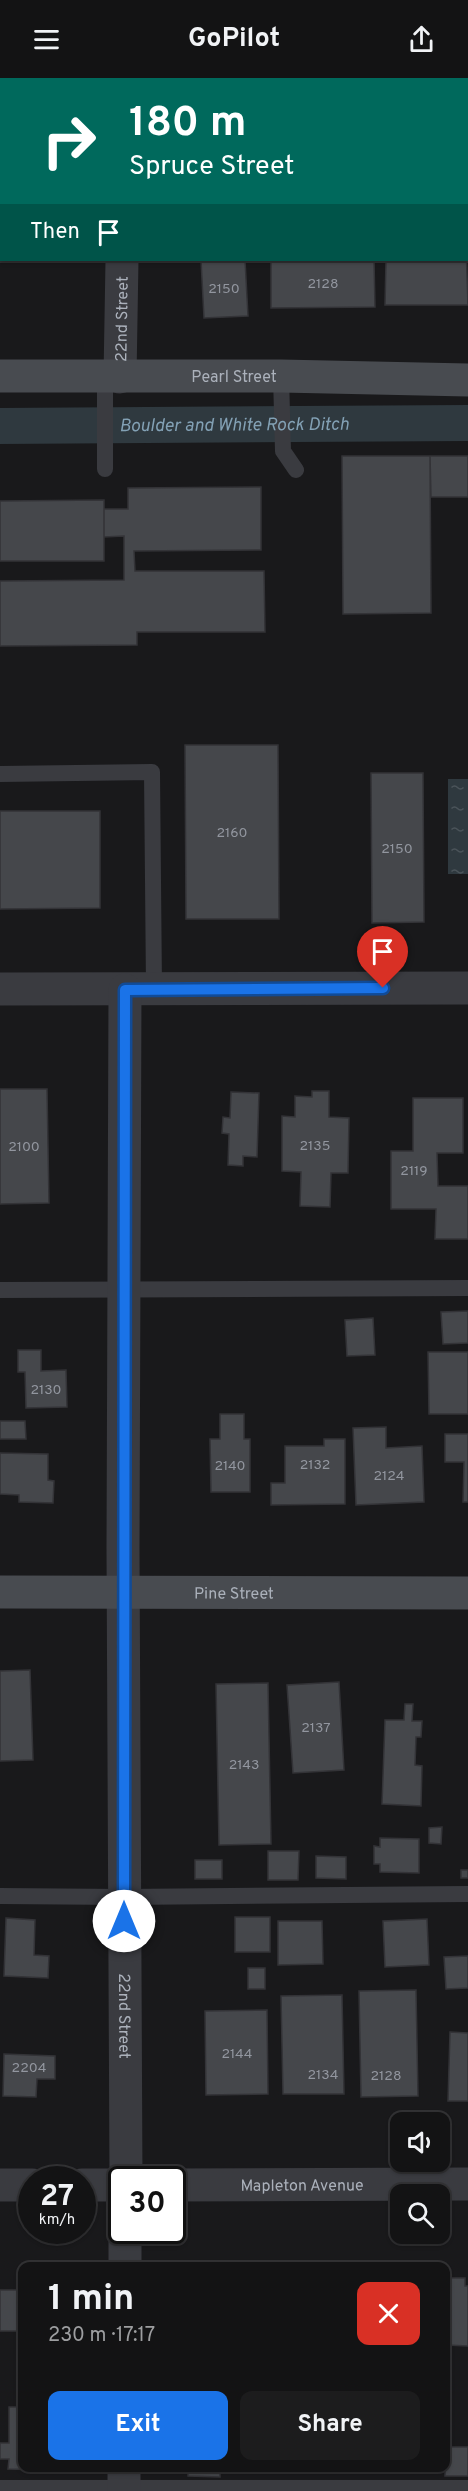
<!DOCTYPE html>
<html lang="en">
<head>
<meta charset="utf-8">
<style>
  :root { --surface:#131314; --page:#1c1c1d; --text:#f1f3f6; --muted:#9d9ea0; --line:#323234; --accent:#1a73e8 }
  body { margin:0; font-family:Overpass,sans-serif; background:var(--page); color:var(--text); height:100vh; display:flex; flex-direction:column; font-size:22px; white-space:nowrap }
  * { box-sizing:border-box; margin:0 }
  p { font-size:20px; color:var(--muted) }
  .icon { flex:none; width:33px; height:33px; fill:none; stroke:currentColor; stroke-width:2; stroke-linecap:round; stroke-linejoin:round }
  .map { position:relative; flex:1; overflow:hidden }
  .side { position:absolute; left:18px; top:2184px; width:432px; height:210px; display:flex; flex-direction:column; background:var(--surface); border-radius:12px; box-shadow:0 2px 4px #0004,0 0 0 2px var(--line) }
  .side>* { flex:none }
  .banner { position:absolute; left:0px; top:0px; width:468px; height:183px; box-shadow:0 2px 4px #0004,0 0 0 2px var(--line); background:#00695c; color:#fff; overflow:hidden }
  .tools { position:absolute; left:390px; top:2034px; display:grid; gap:12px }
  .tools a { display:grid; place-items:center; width:60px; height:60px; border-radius:12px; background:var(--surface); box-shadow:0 2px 4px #0004,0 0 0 2px var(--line); font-size:30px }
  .speed { position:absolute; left:18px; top:2088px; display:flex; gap:12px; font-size:30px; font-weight:700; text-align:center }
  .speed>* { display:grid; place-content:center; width:78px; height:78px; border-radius:50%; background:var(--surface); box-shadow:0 2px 4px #0004,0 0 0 2px var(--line); line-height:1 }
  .speed small { font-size:15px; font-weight:400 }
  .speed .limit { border:3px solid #111; border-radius:9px; background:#fff; color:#111 }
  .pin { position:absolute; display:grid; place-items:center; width:51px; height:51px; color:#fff; margin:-62px -26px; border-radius:50% 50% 50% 0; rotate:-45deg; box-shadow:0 0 6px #0007 }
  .pin .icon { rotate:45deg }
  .me { position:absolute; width:66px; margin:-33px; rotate:0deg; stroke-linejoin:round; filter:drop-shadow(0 0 4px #0008) }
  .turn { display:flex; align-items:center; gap:21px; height:126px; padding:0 30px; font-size:27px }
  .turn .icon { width:78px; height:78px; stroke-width:2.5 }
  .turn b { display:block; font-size:42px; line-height:51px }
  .then { display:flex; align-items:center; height:57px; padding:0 30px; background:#0003; gap:12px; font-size:22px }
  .round { display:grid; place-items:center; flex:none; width:63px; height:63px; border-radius:12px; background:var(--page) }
  .summary { display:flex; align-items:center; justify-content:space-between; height:102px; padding:0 30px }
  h1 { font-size:36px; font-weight:700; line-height:45px }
  .button { display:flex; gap:12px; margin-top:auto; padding:12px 30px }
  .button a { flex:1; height:69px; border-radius:12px; background:var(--accent); color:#fff; font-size:24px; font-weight:700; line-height:69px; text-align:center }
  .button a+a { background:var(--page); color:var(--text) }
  header { display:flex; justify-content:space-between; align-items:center; height:78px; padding:0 30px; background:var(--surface); font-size:27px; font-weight:700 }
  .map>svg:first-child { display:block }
  .water { fill:url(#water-ripples) }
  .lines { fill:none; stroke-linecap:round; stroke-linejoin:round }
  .canal { stroke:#2f393f; stroke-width:36 }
  .building { fill:#45474b; stroke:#333337; stroke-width:1.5 }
  .lane { stroke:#3a3b40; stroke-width:16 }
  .street { stroke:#3a3b40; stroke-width:33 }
  .secondary { stroke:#484b50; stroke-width:33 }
  .route-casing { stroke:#114b97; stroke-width:15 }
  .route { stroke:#1a73e8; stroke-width:10 }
  .labels { text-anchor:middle; stroke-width:4.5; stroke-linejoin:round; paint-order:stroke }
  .number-label { font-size:14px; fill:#92969f }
  .street-label { font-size:16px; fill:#abb1bb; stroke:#141416 }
  .water-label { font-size:18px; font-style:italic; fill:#83a1b5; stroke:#141416 }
</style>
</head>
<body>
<header><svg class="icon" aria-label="menu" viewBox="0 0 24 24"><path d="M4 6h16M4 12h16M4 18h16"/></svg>GoPilot<svg class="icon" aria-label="share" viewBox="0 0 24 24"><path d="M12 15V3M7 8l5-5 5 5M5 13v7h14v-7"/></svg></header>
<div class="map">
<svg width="468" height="2413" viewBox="0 0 468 2413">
  <defs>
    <pattern id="water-ripples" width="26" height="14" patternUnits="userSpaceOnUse" patternTransform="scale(1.5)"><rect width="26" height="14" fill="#2f393f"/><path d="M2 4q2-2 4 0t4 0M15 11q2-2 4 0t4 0" fill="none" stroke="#4a5359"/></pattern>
  </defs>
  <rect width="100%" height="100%" fill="#19191b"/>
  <!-- water -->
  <path class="water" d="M448 701H468V796H448Z"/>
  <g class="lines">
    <!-- canal -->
    <path class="canal" id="s1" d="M0 348 468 345"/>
  </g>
  <!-- building -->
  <path class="building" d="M466 50H468V144H466Z
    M466 167 468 227H385L386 182H466Z
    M201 182H245L248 238 204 240Z
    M271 182H374L375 229 271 230Z
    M342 378H430L431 535 343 536Z
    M430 378H468V419H431Z
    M261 409V472L134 473 135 493H264L265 554H137V567L0 568V503L124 502V458L104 459V431H128V410Z
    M104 422V483H0V423Z
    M185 667H278L279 841H186Z
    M371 695H423L424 844 372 845Z
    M0 733H100V830L0 831Z
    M0 1011H47L49 1125 0 1126Z
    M312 1013H329V1039L349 1040 348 1095H331L330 1129 300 1128 301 1094 282 1093V1038L295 1039V1018L312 1019Z
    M231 1014 259 1015 257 1079 243 1078V1088L228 1087 229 1056 222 1055 223 1039 230 1040Z
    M413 1020H463V1075H437L438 1108H468V1161H435L436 1131H391V1073H413Z
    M468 1233V1265L443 1266 441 1234Z
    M373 1240 375 1277 347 1278 345 1242Z
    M18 1272H41V1293L66 1292 67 1329 26 1330 25 1294H18Z
    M428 1274H468V1336H429Z
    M220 1336H244V1361H250V1414H211L210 1361H220Z
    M0 1343H25L26 1361H0Z
    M386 1349V1370L422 1368 424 1424 356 1427 353 1350Z
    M445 1356H468V1424H463L464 1384H445Z
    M324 1361H345V1426L271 1427V1405H285V1368H324Z
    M0 1375 48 1376V1402L54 1403 53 1425 19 1424V1417L0 1416Z
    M30 1592 33 1682 0 1683V1593Z
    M339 1604 344 1692 293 1695 287 1607Z
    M268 1605 271 1766 219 1767 216 1606Z
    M405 1626H413L412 1643H422L421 1659H416L415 1687 422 1688 421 1728 382 1726 385 1642H404Z
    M442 1749 441 1766 429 1765V1750Z
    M380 1760 419 1761V1795L380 1794V1786H374V1768L380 1769Z
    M268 1773H299L298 1802H268Z
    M316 1778 346 1779V1801L316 1800Z
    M195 1782H222V1801H195Z
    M461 1792H468V1800H461Z
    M235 1839H270V1874H235Z
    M6 1840 35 1842 34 1877 49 1878 48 1900 4 1898Z
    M427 1841 429 1887 385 1889 383 1843Z
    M278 1843H322L323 1886 278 1887Z
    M468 1878V1910L446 1911 444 1879Z
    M248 1890H265V1911H248Z
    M416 1912 418 2018 361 2019 359 1913Z
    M342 1917 344 2016H283L281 1918Z
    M267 1932 268 2016 206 2017 205 1933Z
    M450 1954 468 1955V2023H448Z
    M4 1976 55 1978V2001H37L36 2019 3 2018Z
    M446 2200H465V2208H468V2268L446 2267Z
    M0 2212H22V2253H0Z
    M9 2329H22V2390H45V2392L8 2391 9 2381H0V2365H9Z
    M446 2369H468V2398H445Z
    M188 2390H220V2399L188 2398Z"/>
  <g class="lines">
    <!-- lane -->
    <path class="lane" d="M466 17H468
      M0 18H2
      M281 298 283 373 296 392
      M105 299V391
      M0 696 152 694 154 911
      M0 1212 468 1210
      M0 1818 124 1819 468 1816
      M0 2410H468"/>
    <!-- street -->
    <g class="street">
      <path d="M124 2V0"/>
      <path id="s2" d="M120 299 122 182"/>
      <path d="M0 911 468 910"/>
      <path id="s3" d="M125 912 123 1470 126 2102"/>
      <path d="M0 2107H32"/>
      <path d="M82 2107H122"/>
      <path id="s4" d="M172 2107 468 2106"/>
      <path d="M125 2188V2152"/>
      <path d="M124 2390V2413"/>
    </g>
    <!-- secondary -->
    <g class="secondary">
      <path id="s5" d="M0 298H281L468 302"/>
      <path id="s6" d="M0 1514 468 1515"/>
    </g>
  </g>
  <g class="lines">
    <defs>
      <path id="route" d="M124 1843 125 912 383 910"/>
    </defs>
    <!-- route casing -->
    <use href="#route" class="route-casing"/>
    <!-- route -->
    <use href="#route" class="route"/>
  </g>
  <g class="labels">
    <!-- number labels -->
    <g class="number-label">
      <text x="323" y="210">2128</text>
      <text x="224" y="215">2150</text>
      <text x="232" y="759">2160</text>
      <text x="397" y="775">2150</text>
      <text x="315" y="1072">2135</text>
      <text x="24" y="1073">2100</text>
      <text x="414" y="1097">2119</text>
      <text x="46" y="1316">2130</text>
      <text x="315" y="1391">2132</text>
      <text x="230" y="1392">2140</text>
      <text x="389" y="1402">2124</text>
      <text x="316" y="1654">2137</text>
      <text x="244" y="1691">2143</text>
      <text x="237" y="1980">2144</text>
      <text x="29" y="1994">2204</text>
      <text x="323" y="2001">2134</text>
      <text x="386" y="2002">2128</text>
    </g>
    <!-- street labels -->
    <g class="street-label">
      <text dy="6" stroke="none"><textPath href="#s2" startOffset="58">22nd Street</textPath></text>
      <text dy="6" stroke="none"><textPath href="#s5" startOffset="234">Pearl Street</textPath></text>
      <text dy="6" stroke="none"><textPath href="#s6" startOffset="234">Pine Street</textPath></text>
      <text dy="6" stroke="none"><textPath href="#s3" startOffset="1026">22nd Street</textPath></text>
      <text dy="6" stroke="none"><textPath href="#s4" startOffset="130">Mapleton Avenue</textPath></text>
    </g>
    <!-- water labels -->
    <g class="water-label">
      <text dy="6" stroke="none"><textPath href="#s1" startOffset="234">Boulder and White Rock Ditch</textPath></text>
    </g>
  </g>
</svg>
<div class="tools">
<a><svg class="icon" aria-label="sound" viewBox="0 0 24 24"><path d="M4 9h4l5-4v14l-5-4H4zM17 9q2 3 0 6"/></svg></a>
<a><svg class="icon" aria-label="search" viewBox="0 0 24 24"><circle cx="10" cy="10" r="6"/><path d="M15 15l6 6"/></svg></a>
</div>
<div class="speed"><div>27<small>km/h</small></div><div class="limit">30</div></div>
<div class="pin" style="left:383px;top:910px;background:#d93025"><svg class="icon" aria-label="arrive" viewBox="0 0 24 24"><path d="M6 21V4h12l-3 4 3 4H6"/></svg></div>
<svg class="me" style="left:124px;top:1843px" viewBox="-20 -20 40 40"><circle r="19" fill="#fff"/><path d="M0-13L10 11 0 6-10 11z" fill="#1a73e8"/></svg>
<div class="banner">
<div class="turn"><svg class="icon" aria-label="right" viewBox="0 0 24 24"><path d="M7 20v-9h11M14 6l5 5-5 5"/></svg><div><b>180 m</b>Spruce Street</div></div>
<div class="then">Then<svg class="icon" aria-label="arrive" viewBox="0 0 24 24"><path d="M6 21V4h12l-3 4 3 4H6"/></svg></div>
</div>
<section class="side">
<div class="summary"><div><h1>1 min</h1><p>230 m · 17:17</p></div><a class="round" style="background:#d93025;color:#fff"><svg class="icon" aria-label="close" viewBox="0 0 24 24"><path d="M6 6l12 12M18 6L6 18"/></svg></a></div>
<div class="button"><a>Exit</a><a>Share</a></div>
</section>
</div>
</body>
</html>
